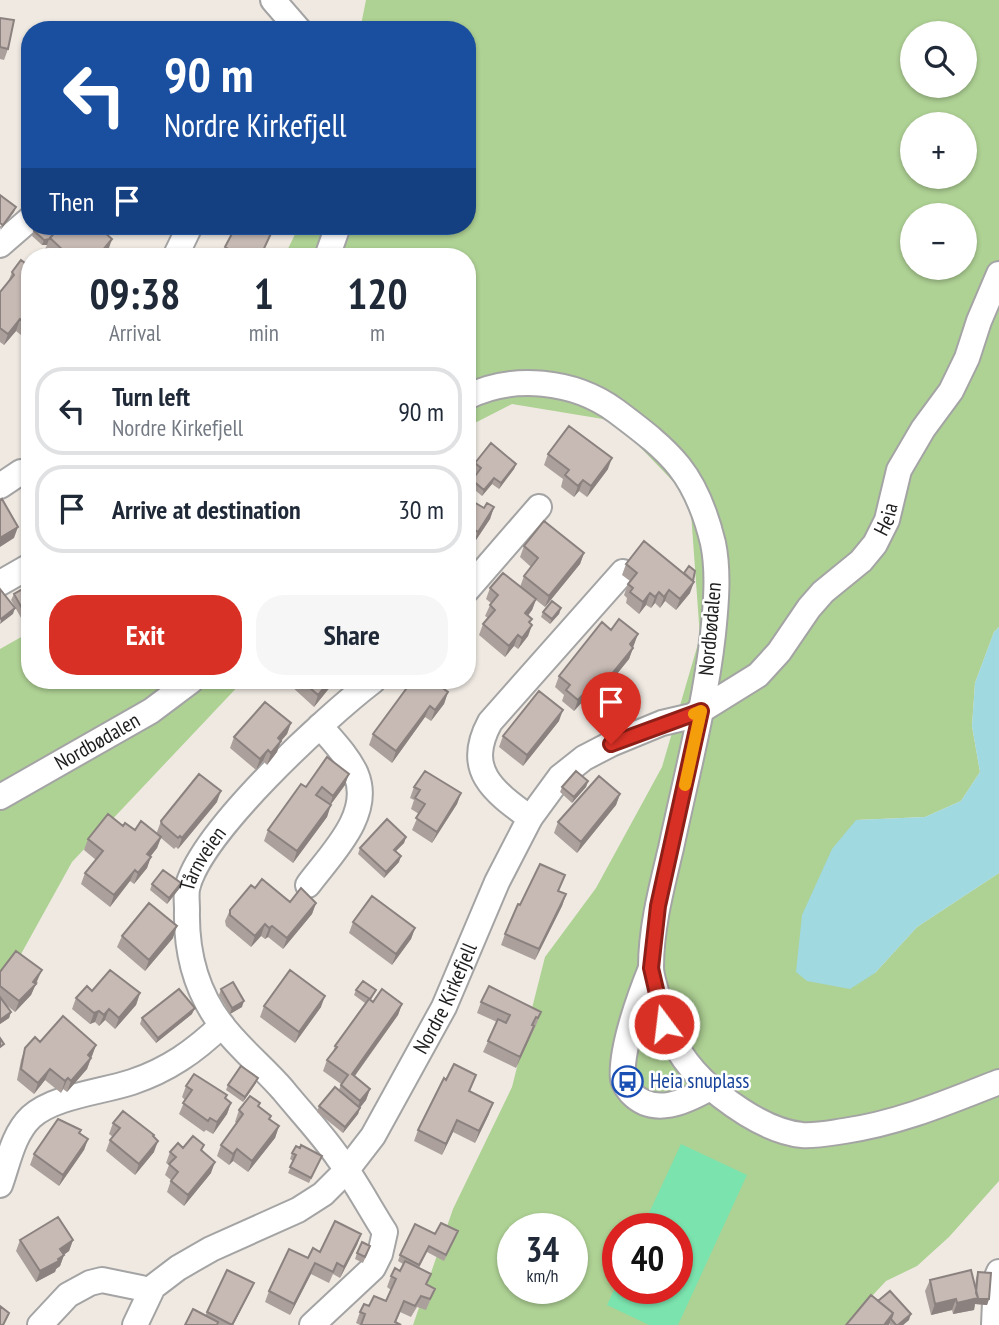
<!DOCTYPE html>
<html lang="en">
<head>
<meta charset="utf-8">
<style>
  :root { --surface:#fff; --page:#f6f6f7; --text:#1f2937; --muted:#747a83; --line:#e0e1e3; --accent:#d93025 }
  body { margin:0; font-family:"PT Sans Narrow",sans-serif; background:var(--page); color:var(--text); height:100vh; display:flex; flex-direction:column; font-size:26px; white-space:nowrap }
  * { box-sizing:border-box; margin:0 }
  p { font-size:23px; color:var(--muted) }
  .icon { flex:none; width:38px; height:38px; fill:none; stroke:currentColor; stroke-width:2; stroke-linecap:round; stroke-linejoin:round }
  .map { position:relative; flex:1; overflow:hidden }
  .panel { position:absolute; left:21px; top:248px; width:455px; height:441px; display:flex; flex-direction:column; background:var(--surface); border-radius:28px; box-shadow:0 2px 5px #0004 }
  .panel>* { flex:none }
  .hud { position:absolute; left:21px; top:21px; width:455px; height:214px; border-radius:28px; box-shadow:0 2px 5px #0004; background:#1a4fa0; color:#fff; overflow:hidden }
  .controls { position:absolute; left:900px; top:21px; display:grid; gap:14px }
  .controls a { display:grid; place-items:center; width:77px; height:77px; border-radius:50%; background:var(--surface); box-shadow:0 2px 5px #0004; font-size:35px }
  .speed { position:absolute; left:497px; top:1213px; display:flex; gap:14px; font-size:35px; font-weight:700; text-align:center }
  .speed>* { display:grid; place-content:center; width:91px; height:91px; border-radius:50%; background:var(--surface); box-shadow:0 2px 5px #0004; line-height:1 }
  .speed small { font-size:18px; font-weight:400 }
  .speed .limit { border:10px solid #d22; background:#fff; color:#111 }
  .pin { position:absolute; display:grid; place-items:center; width:60px; height:60px; color:#fff; margin:-72px -30px; border-radius:50% 50% 50% 0; rotate:-45deg; box-shadow:0 0 7px #0007 }
  .pin .icon { rotate:45deg }
  .me { position:absolute; width:77px; margin:-38px; rotate:345deg; stroke-linejoin:round; filter:drop-shadow(0 0 5px #0008) }
  .turn { display:flex; align-items:center; gap:24px; height:147px; padding:0 28px; font-size:32px }
  .turn .icon { width:91px; height:91px; stroke-width:2.5 }
  .turn b { display:block; font-size:49px; line-height:60px }
  .then { display:flex; align-items:center; height:66px; padding:0 28px; background:#0003; gap:14px; font-size:26px }
  .eta { display:flex; justify-content:space-evenly; align-items:center; height:119px; text-align:center }
  .eta b { font-size:42px; font-weight:600; line-height:49px }
  .cta { display:flex; gap:14px; margin-top:auto; padding:14px 28px }
  .cta a { flex:1; height:80px; border-radius:28px; background:var(--accent); color:#fff; font-size:28px; font-weight:600; line-height:80px; text-align:center }
  .cta a+a { background:var(--page); color:var(--text) }
  ul { padding:0; list-style:none }
  li { display:flex; align-items:center; gap:21px; height:88px; margin:0 14px 10px; padding:0 14px; border:4px solid var(--line); border-radius:28px }
  li div { flex:1 }
  li b { display:block; font-size:26px }
  li em { font-style:normal }
  .map>svg:first-child { display:block }
  .forest { fill:#aed194; fill-rule:evenodd }
  .pitch { fill:#7be3ae }
  .water { fill:#a0d9df }
  .lines { fill:none; stroke-linecap:round; stroke-linejoin:round }
  .minor-casing { stroke:#a4a4a4; stroke-width:28 }
  .minor { stroke:#fff; stroke-width:24 }
  .wall { fill:#aba09c }
  .shaded-wall { fill:#8b827f }
  .building { fill:#c7bab5; stroke:#8b827f; stroke-width:2 }
  .route-casing { stroke:#8d1f18; stroke-width:18 }
  .route { stroke:#d93025; stroke-width:12 }
  .slow { stroke:#f59e0b; stroke-width:12 }
  .labels { text-anchor:middle; stroke-width:5; stroke-linejoin:round; paint-order:stroke }
  .street-label { font-size:21px; fill:#1d1d1d; stroke:#fff }
  .transit-label { font-size:21px; fill:#164399; stroke:#fff; text-anchor:start }
</style>
</head>
<body>
<div class="map">
<svg width="999" height="1325" viewBox="0 0 999 1325">
  <rect width="100%" height="100%" fill="#efe9e2"/>
  <!-- forest -->
  <path class="forest" d="M366 0H999V627L994 632 975 683 972 726 980 772 961 801 925 817 856 820 875 973 917 927 999 873V1181L949 1237 917 1266 886 1281 845 1325H413L453 1209 512 1087 545 957 596 888 662 767 700 637 690 499 615 421 512 404 467 427V257H284L299 226H467V30H360ZM912 33H964V86H912ZM912 124H964V177H912ZM912 215H964V268H912ZM513 1228H572V1288H513ZM618 1228H677V1288H618Z
    M30 632V681H243L72 862 0 992V649Z"/>
  <!-- pitch -->
  <path class="pitch" d="M681 1144 747 1175 678 1325H649L607 1305 618 1281V1288H677V1228H642Z"/>
  <!-- water -->
  <path class="water" d="M999 627V873L917 927 875 973 850 989 807 981 796 972 802 915 832 849 856 820 925 817 961 801 980 772 972 726 975 683 994 632Z"/>
  <g class="lines">
    <defs>
      <g id="minor">
        <path d="M273 0 299 30"/>
        <path d="M0 245 30 219"/>
        <path d="M175 257 190 226"/>
        <path d="M327 257 338 226"/>
        <path d="M467 397C513 374 574 380 616 411 672 453 696 473 713 543 719 572 716 605 713 634 705 706 686 777 671 848 662 886 651 927 651 967 651 975 654 983 656 991 664 1034 685 1069 721 1096 743 1113 772 1132 802 1135 816 1136 830 1133 844 1131 899 1123 948 1102 999 1082"/>
        <path d="M0 486 21 472H30"/>
        <path d="M0 583 30 566"/>
        <path d="M467 590 539 507"/>
        <path id="s1" d="M0 797 151 711 191 681"/>
        <path d="M530 818C493 791 464 770 490 722L623 572"/>
        <path d="M308 885C330 855 373 815 356 774 348 756 332 740 320 726"/>
        <path d="M651 968C640 995 620 1050 623 1079 624 1085 627 1088 631 1093 654 1117 685 1102 710 1088"/>
        <path d="M0 1185C8 1163 13 1134 31 1117 54 1096 102 1092 132 1082 168 1070 195 1051 222 1025"/>
        <path d="M40 1325 68 1295 90 1283 102 1280 141 1288 150 1292"/>
        <path id="s2" d="M135 1325 153 1287 178 1268 211 1249 298 1210 323 1194 346 1171 373 1136 444 1007 497 882 530 818 560 777 584 758 611 744 662 723 692 716 758 675 779 652 809 608 823 592 861 561 875 544 887 520 899 470 923 429 951 391 967 358 979 321 999 274"/>
        <path id="s3" d="M312 1325 373 1268 380 1254 385 1232C369 1207 355 1180 337 1156 321 1133 301 1112 283 1090 264 1068 239 1048 221 1024 196 991 186 951 187 910 187 903 186 895 187 889 199 833 326 717 373 681"/>
        <path d="M994 1325 996 1279 999 1272"/>
      </g>
    </defs>
    <!-- minor casing -->
    <use href="#minor" class="minor-casing"/>
    <!-- minor -->
    <use href="#minor" class="minor"/>
  </g>
  <!-- wall -->
  <path class="wall" d="M0 18 8 49 4 60 0 59Z
    M274 227 261 257H219L222 256 225 247Z
    M57 230 85 232 108 251 102 257H54L45 249 47 245H42L32 236 34 231Z
    M30 267V335L26 339 16 331 4 345 0 342V292L8 282 12 272Z
    M548 454 608 469 587 497 579 491 574 497 561 487 563 479 544 465Z
    M475 463 516 464 514 469 499 489 492 484 482 496 470 486 472 480 477 473 473 469Z
    M494 507 490 519 474 543 471 541 467 547 484 508Z
    M524 546 584 553 580 564 545 607 536 600 532 610 528 616 532 619 530 623 532 625 528 636 518 649 514 646 505 657 479 635 483 624 488 618 485 616 491 603 486 599 490 588 520 587 524 576 531 567 520 557Z
    M626 564 690 593 676 610 665 601 660 608 655 603 651 608 646 605 639 614 626 603 627 598 624 595 628 584 630 581 622 575Z
    M30 585V623L25 625 11 600 14 594Z
    M561 608 559 614 550 624 541 617 543 612Z
    M634 645 629 659 603 691 597 686 574 711 562 701 564 695 555 687 559 676Z
    M293 681H335L314 707 291 686Z
    M448 692 444 704 431 721 425 717 392 763 369 745 373 734Z
    M559 721 523 766 499 747 503 736Z
    M291 723 287 734 281 741 277 752 267 765 263 761 256 770 230 748 234 737Z
    M588 781 586 787 572 803 560 792 562 787Z
    M345 785 330 805 327 817 293 863 264 841 268 830 306 787Z
    M414 787 461 793 457 804 432 843 412 830 419 814 411 809 414 800 410 798Z
    M620 794 616 805 577 853 554 833 558 822Z
    M217 802 178 849 176 847 174 849 161 838 157 848 150 857 147 868 134 884 130 881 110 907 81 884 85 873 96 860 84 850 88 839 123 826 135 830 157 834V832L161 821Z
    M406 837 404 843 396 851 399 862 384 878 358 854 360 848Z
    M152 884 179 889 167 904 150 890Z
    M255 888 290 902 316 903 312 914 283 949 268 937 265 939 261 936 251 947 226 926 225 921 230 910Z
    M559 891 566 894 562 906 535 960 501 945 505 934 520 905Z
    M353 922 415 928 411 939 392 965 349 933Z
    M122 936 173 938 145 971 117 947Z
    M0 972 38 982 35 986 31 995 15 1012 5 1004 11 1012 9 1018 0 1024Z
    M221 989 242 1007 230 1014 219 995Z
    M356 990H376L371 1000 373 1002 402 1004 398 1015 355 1076 370 1089 366 1100 360 1108 358 1114 343 1133 317 1112 319 1106 339 1090 341 1084 323 1071 327 1060 333 1052 335 1046 365 1003 354 995Z
    M92 991 140 993 136 1005 115 1029 105 1020 99 1026 95 1022 90 1024 72 1009 76 998Z
    M481 1002 541 1012 537 1023 516 1068 483 1052 497 1022 477 1013Z
    M264 1006 321 1007 295 1043 260 1017Z
    M192 1014 156 1043 140 1024 142 1018Z
    M40 1042 96 1045 87 1069 67 1092 63 1089 61 1093 45 1080 34 1094 17 1080 21 1060 25 1048Z
    M476 1075 470 1091 489 1114 475 1143 453 1132 442 1155 414 1141 418 1130 446 1080Z
    M256 1083 243 1102 226 1090 228 1085Z
    M186 1086 225 1099 231 1103 227 1114 213 1134 206 1130 204 1132 179 1114 185 1100 182 1097Z
    M259 1107 271 1116 269 1119 279 1126 275 1138 248 1172 233 1161 229 1165 217 1156 221 1145 237 1123 235 1122 239 1110Z
    M113 1123 154 1135V1152L135 1175 106 1151 110 1140 113 1137 109 1134Z
    M80 1133 88 1139 84 1150 59 1186 30 1165 34 1154Z
    M183 1148 202 1151 211 1173 184 1206 167 1192 171 1180 165 1175 169 1165 166 1163 170 1152Z
    M292 1153 322 1156 309 1183 288 1173 293 1161 290 1159Z
    M361 1234 357 1245 340 1278 333 1274 329 1283 311 1274 290 1315 265 1302 269 1291 308 1258 320 1252Z
    M435 1234 456 1237 444 1261 427 1252 419 1268 431 1274 427 1285 435 1289 426 1310 417 1307 411 1317 400 1312 396 1322 401 1325H360L356 1323 360 1312 369 1306 386 1301 391 1290 387 1287 391 1276 400 1271 403 1264 398 1261 400 1255Z
    M20 1240H73L69 1251 64 1255 60 1266 56 1269 55 1272 36 1282 16 1251Z
    M368 1252 363 1263 355 1259 357 1253Z
    M978 1272 989 1299 987 1305 975 1304 974 1310 953 1314 952 1310 931 1315 925 1291 930 1280 975 1287 976 1278Z
    M254 1283 249 1294 233 1325H185L205 1316 207 1312Z
    M878 1301 909 1320 903 1325H890Z"/>
  <!-- shaded-wall -->
  <path class="shaded-wall" d="M16 207 14 212 0 231 3 225Z
    M49 239 47 245H42L44 240Z
    M112 239 108 251 102 257H97Z
    M20 319 16 331 4 345 8 334Z
    M612 458 608 469 587 497 591 486Z
    M516 464 514 469 499 489 501 483Z
    M494 478 492 484 482 496 484 490Z
    M583 480 579 491 574 497 578 486Z
    M494 507 490 519 474 543 478 532Z
    M18 527 14 538 0 547V538Z
    M475 530 471 541 467 547V543Z
    M584 553 580 564 545 607 549 596Z
    M694 582 690 593 676 610 680 599Z
    M669 590 665 601 660 608 664 597Z
    M659 592 655 603 651 608 655 597Z
    M650 593 646 605 639 614 643 602Z
    M536 599 532 610 521 624 525 613Z
    M15 608 13 614 0 624 1 619Z
    M561 608 559 614 550 624 552 619Z
    M532 625 528 636 518 649 522 638Z
    M638 634 634 645 626 656 630 644Z
    M518 635 514 646 505 657 509 646Z
    M633 648 629 659 603 691 607 680Z
    M601 675 597 686 574 711 578 700Z
    M330 681H335L314 707 318 695Z
    M448 692 444 704 431 721 435 710Z
    M430 706 425 717 392 763 396 751Z
    M563 710 559 721 523 766 527 755Z
    M291 723 287 734 274 749 278 738Z
    M281 741 277 752 267 765 271 753Z
    M268 750 263 761 256 770 260 759Z
    M349 774 345 785 329 807 333 796Z
    M588 781 586 787 572 803 574 797Z
    M221 791 217 802 178 849 182 838Z
    M461 793 457 804 432 843 437 832Z
    M620 794 616 805 577 853 581 842Z
    M331 805 327 817 293 863 297 851Z
    M161 837 157 848 143 866 147 854Z
    M406 837 404 843 392 855 394 850Z
    M401 856 399 862 384 878 386 872Z
    M151 857 147 868 134 884 138 873Z
    M135 870 130 881 110 907 114 895Z
    M181 883 179 889 167 904 169 898Z
    M566 894 562 906 535 960 539 949Z
    M316 903 312 914 283 949 287 938Z
    M265 924 261 936 251 947 255 936Z
    M177 926 173 938 145 971 149 960Z
    M272 926 268 937 265 939 269 928Z
    M415 928 411 939 392 965 396 954Z
    M42 970 31 995 15 1012 19 1001Z
    M140 993 136 1005 115 1029 119 1018Z
    M325 996 321 1007 295 1043 299 1032Z
    M244 1001 242 1007 230 1014 232 1008Z
    M402 1004 398 1015 348 1085 352 1074Z
    M195 1008 192 1014 156 1043 158 1038Z
    M109 1009 105 1020 99 1026 104 1015Z
    M99 1011 95 1022 90 1024 94 1013Z
    M11 1012 9 1018 0 1024V1020Z
    M534 1026 530 1037 516 1068 520 1057Z
    M96 1045 92 1056 83 1066 88 1055Z
    M91 1058 87 1069 67 1092 71 1081Z
    M50 1069 45 1080 34 1094 38 1083Z
    M68 1078 63 1089 61 1093 65 1081Z
    M258 1078 256 1083 243 1102 245 1097Z
    M370 1089 366 1100 356 1112 360 1101Z
    M231 1103 227 1114 213 1134 217 1122Z
    M493 1103 489 1114 475 1143 479 1131Z
    M360 1108 358 1114 343 1133 345 1127Z
    M457 1120 453 1132 442 1155 446 1144Z
    M279 1126 275 1138 248 1172 252 1161Z
    M88 1139 84 1150 59 1186 63 1175Z
    M158 1141 154 1152 135 1175 139 1164Z
    M237 1149 233 1161 229 1165 233 1154Z
    M215 1162 211 1173 184 1206 188 1195Z
    M361 1234 357 1245 340 1278 344 1267Z
    M73 1240 69 1251 56 1260 60 1249Z
    M64 1255 60 1266 56 1269 55 1272 36 1282 40 1271Z
    M315 1263 311 1274 290 1315 294 1304Z
    M254 1283 249 1294 233 1325H232Z
    M978 1298 989 1299 987 1305 975 1304 974 1310 953 1314 957 1303Z
    M956 1299 952 1310 931 1315 935 1304Z
    M893 1313 889 1325H884Z
    M911 1314 909 1320 903 1325H898Z"/>
  <!-- building -->
  <path class="building" d="M0 18 14 20 8 49 0 47Z
    M0 195 16 207 3 225 0 223Z
    M39 226H53L57 230 50 238V239L44 240 34 231Z
    M60 226H77L85 232 90 226H97L112 239 97 257H62L66 253 50 238Z
    M236 226H271L274 227 260 257H227L230 250 225 247Z
    M21 260 30 267V328L20 319 8 334 0 328V292L14 275 12 272Z
    M569 426 612 458 591 486 583 480 578 486 565 475 569 470 548 454Z
    M491 443 516 464 501 483 494 478 484 490 472 480 481 468 475 463Z
    M467 498 484 508 487 503 494 507 478 532 475 530 467 543Z
    M2 499 18 527 0 538V501Z
    M544 521 584 553 549 596 524 576 538 558 524 546Z
    M644 541 694 582 680 599 669 590 664 597 659 592 655 597 650 593 643 602 630 592 633 588 628 584 637 573 626 564Z
    M689 566 695 571 693 581 684 573Z
    M503 573 536 599 525 613 532 619 529 622 532 625 522 638 518 635 509 646 483 624 495 610 490 605 498 595 490 588Z
    M30 585V618L28 619 14 594Z
    M0 589 15 608 1 619 0 617Z
    M552 601 561 608 552 619 543 612Z
    M619 619 638 634 630 644 633 648 607 680 601 675 578 700 566 690 570 685 559 676 602 622 611 630Z
    M302 681H330L318 695Z
    M412 681H433L448 692 435 710 430 706 396 751 373 734Z
    M539 691 563 710 527 755 503 736Z
    M265 702 291 723 278 738 281 741 271 753 268 750 260 759 234 737Z
    M327 757 349 774 333 796 322 787 316 795 331 805 297 851 268 830 301 784 306 787Z
    M425 771 461 793 437 832 416 818 425 804 415 798 420 790 414 787Z
    M576 771 588 781 574 797 562 787Z
    M199 774 221 791 182 838 180 836 178 838 162 824 161 821Z
    M599 776 620 794 581 842 558 822Z
    M108 814 123 826 125 823 135 830 141 821 161 837 147 854 151 857 138 873 135 870 114 895 85 873 103 851 88 839Z
    M387 819 406 837 394 850 401 856 386 872 360 848Z
    M540 864 565 875 558 891 566 894 539 949 505 934 518 904 520 905Z
    M163 870 181 883 169 898 152 884Z
    M262 879 290 902 301 888 316 903 287 938 272 926 269 928 265 924 255 936 230 915V910L251 885 255 888Z
    M372 896 415 928 396 954 353 922Z
    M149 903 177 926 149 960 122 936Z
    M16 951 42 970 33 982 36 984 19 1001 0 986V972Z
    M110 970 140 993 119 1018 109 1009 104 1015 99 1011 94 1013 76 998 87 986 92 991Z
    M290 970 325 996 299 1032 264 1006Z
    M363 981 376 990 370 999 356 990Z
    M233 982 244 1001 232 1008 221 989Z
    M489 986 541 1012 538 1018 536 1017 532 1025 534 1026 520 1057 488 1041 498 1019 506 1023 510 1015 481 1002Z
    M179 989 195 1008 158 1038 142 1018Z
    M382 989 402 1004 352 1074 370 1089 360 1101 341 1085 348 1075 327 1060 337 1047 335 1046 369 999 373 1002Z
    M0 997 11 1012 0 1020Z
    M63 1016 96 1045 88 1055 91 1058 71 1081 68 1078 65 1081 50 1069 38 1083 21 1069 25 1048 35 1037 40 1042Z
    M0 1038 4 1044 0 1047Z
    M454 1064 476 1075 469 1091 493 1103 479 1131 457 1120 446 1144 418 1130 444 1078 446 1080Z
    M241 1066 258 1078 245 1097 228 1085Z
    M194 1074 227 1095 225 1098 231 1103 217 1122 210 1118 208 1121 183 1103 192 1090 186 1086Z
    M335 1087 360 1108 345 1127 319 1106Z
    M250 1096 260 1103 258 1106 271 1116 269 1119 279 1126 252 1161 237 1149 233 1154 221 1145 243 1114 239 1110Z
    M123 1111 154 1135 153 1136 158 1141 139 1164 110 1140 120 1128 113 1123Z
    M58 1119 81 1130 79 1133 88 1139 63 1175 34 1154Z
    M193 1136 204 1145 201 1150 215 1162 188 1195 171 1181 178 1172 169 1164 176 1157 170 1152 178 1143 183 1148Z
    M301 1145 322 1156 311 1178 290 1167 296 1155 292 1153 296 1146 300 1148Z
    M58 1217 73 1240 60 1249 64 1255 58 1259 59 1261 40 1271 20 1240Z
    M335 1221 361 1234 344 1267 337 1263 333 1272 315 1263 294 1304 269 1291 289 1249 308 1258 313 1248 320 1252Z
    M441 1223 458 1231 446 1255 429 1246 419 1265 400 1255 415 1224 435 1234Z
    M362 1242 370 1246 365 1257 357 1253Z
    M405 1261 431 1274 426 1284 435 1289 430 1299 421 1296 415 1306 404 1301 395 1322 401 1325H361L365 1314 360 1312 364 1304 369 1306 374 1296 386 1301 396 1279 391 1276 395 1268 400 1271Z
    M227 1270 254 1283 232 1325 207 1312Z
    M971 1270 978 1298 957 1303 956 1299 935 1304 930 1280Z
    M978 1272 991 1273 989 1299H976L978 1298 976 1293Z
    M890 1291 911 1314 898 1325H896L891 1319 893 1313 878 1301Z
    M871 1295 893 1313 884 1325H846Z
    M0 1306 9 1313 3 1325H0Z
    M193 1309 218 1322 217 1325H185Z"/>
  <g class="lines">
    <defs>
      <path id="route" d="M611 744 701 711 658 906 651 968 664 1024"/>
    </defs>
    <!-- route casing -->
    <use href="#route" class="route-casing"/>
    <!-- route -->
    <use href="#route" class="route"/>
    <!-- slow -->
    <path class="slow" d="M685 785 701 711 694 714"/>
  </g>
  <!-- icons -->
  <defs>
    <symbol id="bus-ring" viewBox="-11 -11 22 22"><circle r="9.5" fill="#fff" stroke="#1a4fb4" stroke-width="1.5"/><path d="M-5-6H5V4H4V6H2V4H-2V6H-4V4H-5ZM-3.5-4V0h7V-4ZM-3.5 1.2v1.5H-2V1.2ZM2 1.2v1.5H3.5V1.2Z" fill="#1a4fb4"/></symbol>
  </defs>
  <g fill-rule="evenodd">
    <use href="#bus-ring" x="610" y="1064" width="35" height="35"/>
  </g>
  <g class="labels">
    <!-- street labels -->
    <g class="street-label">
      <text dy="7" stroke="none"><textPath href="#s2" startOffset="1148">Heia</textPath></text>
      <text transform="translate(710 629) rotate(-85)" y="7">Nordbødalen</text>
      <text dy="7" stroke="none"><textPath href="#s1" startOffset="112">Nordbødalen</textPath></text>
      <text dy="7" stroke="none"><textPath href="#s3" startOffset="564">Tårnveien</textPath></text>
      <text dy="7" stroke="none"><textPath href="#s2" startOffset="469">Nordre Kirkefjell</textPath></text>
    </g>
    <!-- transit labels -->
    <g class="transit-label">
      <text x="650" y="1088">Heia snuplass</text>
    </g>
  </g>
</svg>
<div class="controls">
<a><svg class="icon" aria-label="search" viewBox="0 0 24 24"><circle cx="10" cy="10" r="6"/><path d="M15 15l6 6"/></svg></a>
<a>+</a>
<a>−</a>
</div>
<div class="speed"><div>34<small>km/h</small></div><div class="limit">40</div></div>
<div class="pin" style="left:611px;top:744px;background:#d93025"><svg class="icon" aria-label="arrive" viewBox="0 0 24 24"><path d="M6 21V4h12l-3 4 3 4H6"/></svg></div>
<svg class="me" style="left:664px;top:1024px" viewBox="-20 -20 40 40"><circle r="17" fill="#d93025" stroke="#fff" stroke-width="3"/><path d="M0-11L8 9 0 5-8 9z" fill="#fff"/></svg>
<div class="hud">
<div class="turn"><svg class="icon" aria-label="left" viewBox="0 0 24 24"><path d="M17 20v-9H6M10 6l-5 5 5 5"/></svg><div><b>90 m</b>Nordre Kirkefjell</div></div>
<div class="then">Then<svg class="icon" aria-label="arrive" viewBox="0 0 24 24"><path d="M6 21V4h12l-3 4 3 4H6"/></svg></div>
</div>
<section class="panel">
<div class="eta">
<div><b>09:38</b><p>Arrival</p></div>
<div><b>1</b><p>min</p></div>
<div><b>120</b><p>m</p></div>
</div>
<ul>
<li><svg class="icon" aria-label="left" viewBox="0 0 24 24"><path d="M17 20v-9H6M10 6l-5 5 5 5"/></svg><div><b>Turn left</b><p>Nordre Kirkefjell</p></div><em>90 m</em></li>
<li><svg class="icon" aria-label="arrive" viewBox="0 0 24 24"><path d="M6 21V4h12l-3 4 3 4H6"/></svg><div><b>Arrive at destination</b></div><em>30 m</em></li>
</ul>
<div class="cta"><a>Exit</a><a>Share</a></div>
</section>
</div>
</body>
</html>
